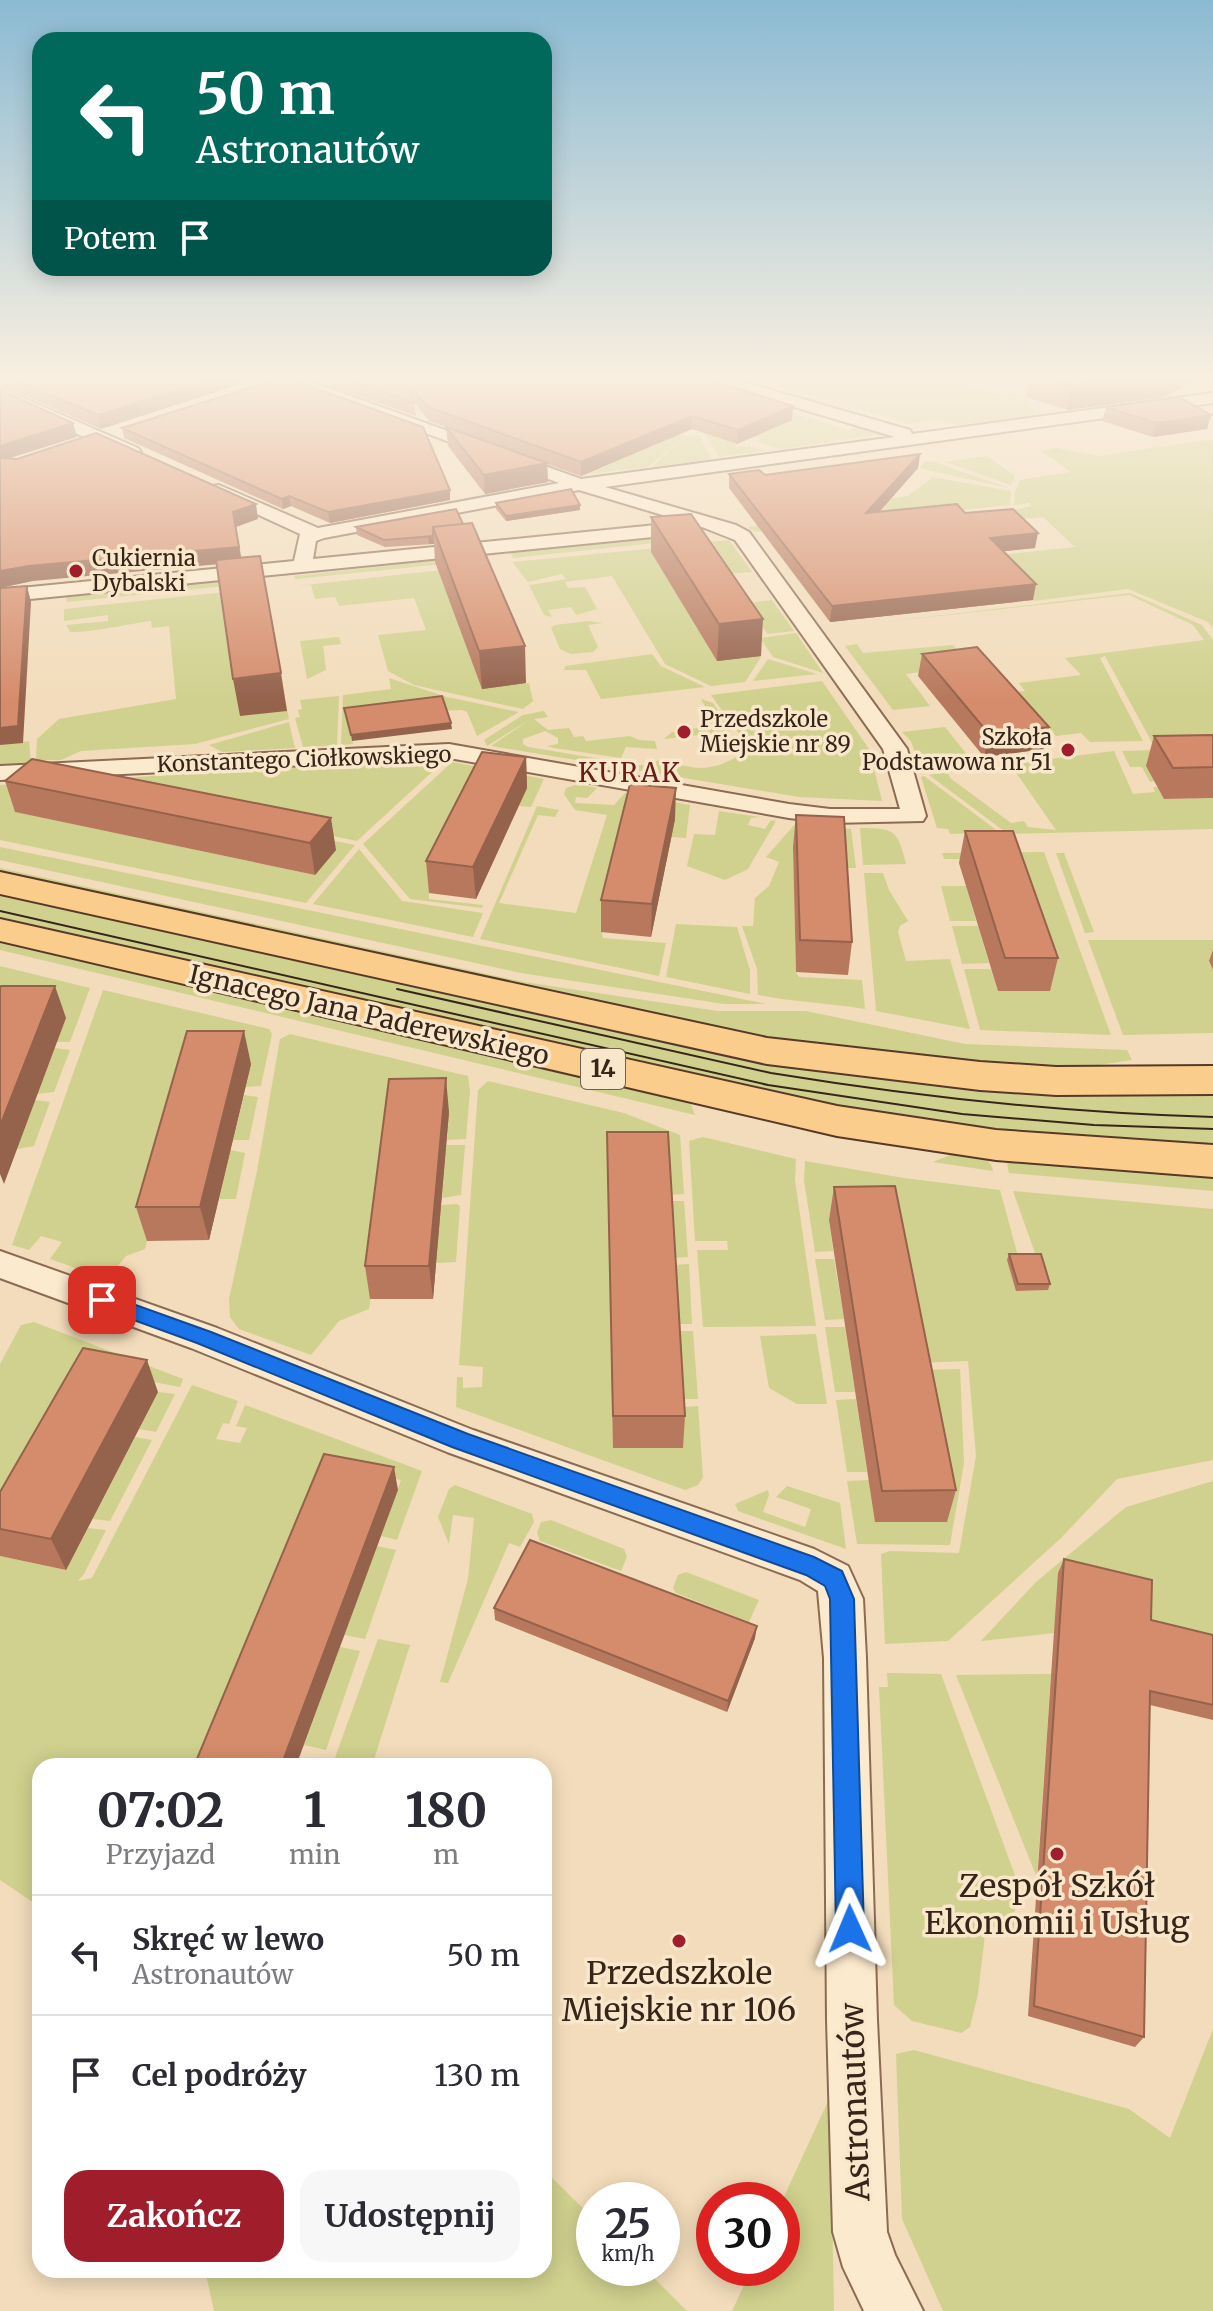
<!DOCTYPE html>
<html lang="pl">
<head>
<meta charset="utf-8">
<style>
  :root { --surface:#fff; --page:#f7f7f7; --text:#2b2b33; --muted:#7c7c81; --line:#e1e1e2; --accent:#a01d2c }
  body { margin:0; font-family:Merriweather,serif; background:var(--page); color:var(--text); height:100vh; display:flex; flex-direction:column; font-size:30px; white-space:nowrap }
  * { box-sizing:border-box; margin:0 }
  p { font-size:26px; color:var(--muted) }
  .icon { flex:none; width:44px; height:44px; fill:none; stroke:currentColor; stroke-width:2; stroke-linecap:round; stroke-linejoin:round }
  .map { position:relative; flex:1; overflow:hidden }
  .details { position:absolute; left:32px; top:1758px; width:520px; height:520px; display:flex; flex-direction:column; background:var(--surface); border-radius:24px; box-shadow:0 4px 20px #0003 }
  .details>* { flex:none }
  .top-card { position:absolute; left:32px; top:32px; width:520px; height:244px; border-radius:24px; box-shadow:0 4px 20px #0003; background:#00695c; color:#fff; overflow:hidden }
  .speed { position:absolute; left:576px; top:2182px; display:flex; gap:16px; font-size:40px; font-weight:700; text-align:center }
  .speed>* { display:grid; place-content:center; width:104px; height:104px; border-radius:50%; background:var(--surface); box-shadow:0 4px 20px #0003; line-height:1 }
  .speed small { font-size:20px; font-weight:400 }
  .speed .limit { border:12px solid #d22; background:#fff; color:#111 }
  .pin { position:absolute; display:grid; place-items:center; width:68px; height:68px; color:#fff; margin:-34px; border-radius:16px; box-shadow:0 4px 12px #0006 }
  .me { position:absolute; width:88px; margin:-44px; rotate:359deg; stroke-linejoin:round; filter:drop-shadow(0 0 6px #0008) }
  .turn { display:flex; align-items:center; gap:28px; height:168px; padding:0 32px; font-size:36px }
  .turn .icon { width:104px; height:104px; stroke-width:2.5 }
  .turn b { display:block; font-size:56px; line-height:68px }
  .then { display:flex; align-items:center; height:76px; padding:0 32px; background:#0003; gap:16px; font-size:30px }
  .eta { display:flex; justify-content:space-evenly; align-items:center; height:136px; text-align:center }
  .eta b { font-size:48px; font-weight:700; line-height:56px }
  .action { display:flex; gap:16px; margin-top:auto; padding:16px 32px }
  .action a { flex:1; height:92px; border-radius:24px; background:var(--accent); color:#fff; font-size:32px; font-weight:700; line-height:92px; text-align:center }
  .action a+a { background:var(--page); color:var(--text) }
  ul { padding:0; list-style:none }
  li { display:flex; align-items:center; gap:24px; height:120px; padding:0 32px; border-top:2px solid var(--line) }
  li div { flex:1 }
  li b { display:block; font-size:30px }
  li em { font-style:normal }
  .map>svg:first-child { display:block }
  .green { fill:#d0d18e }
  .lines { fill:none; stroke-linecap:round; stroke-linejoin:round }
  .street-casing { stroke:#8b6b53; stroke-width:4 }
  .primary-casing { stroke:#583928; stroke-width:4 }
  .street { fill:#fceace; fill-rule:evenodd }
  .primary { fill:#fbcd8d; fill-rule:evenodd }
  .tram { stroke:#38251a; stroke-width:2 }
  .wall { fill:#b7785d }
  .shaded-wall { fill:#95624c }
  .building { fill:#d58c6c; stroke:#95624c; stroke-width:2 }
  .route { fill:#1a73e8; stroke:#114b97; stroke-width:2 }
  .poi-dot { fill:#a01d2c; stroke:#f9e7cb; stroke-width:3 }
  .labels { text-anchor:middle; stroke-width:7; stroke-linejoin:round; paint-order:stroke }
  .far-poi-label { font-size:22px; fill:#38251a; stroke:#f9e7cb; text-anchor:start }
  .far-street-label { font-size:22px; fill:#38251a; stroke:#f9e7cb }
  .shield { fill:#f9e7cb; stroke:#725f4f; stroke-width:2 }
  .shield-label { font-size:24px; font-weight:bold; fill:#38251a }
  .far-quarter-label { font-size:26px; letter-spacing:2px; fill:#691d15; stroke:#f9e7cb }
  .street-label { font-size:26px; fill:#38251a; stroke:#f9e7cb }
  .near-poi-label { font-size:32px; fill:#38251a; stroke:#f9e7cb }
  .near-street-label { font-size:32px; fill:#38251a; stroke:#f9e7cb }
</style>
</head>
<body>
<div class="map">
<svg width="1213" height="2311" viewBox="0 0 1213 2311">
  <rect width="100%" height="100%" fill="#f2dcbb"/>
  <!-- green -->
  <path class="green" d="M747 377H935L1006 397 1016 392 1035 411 1033 415 959 425 935 419 910 424Z
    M775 408 849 430 856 427 880 434 782 449 757 442 762 439 754 436Z
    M704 432 737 444 736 447 750 446 766 451 719 457Z
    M622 435H687L648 467 580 475 578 461 599 469 657 444Z
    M691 435 699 436 712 459 652 467 679 442Z
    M1208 440H1213V628L1208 622 1128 589 1034 601 991 556 1075 547 1043 517 1013 520 1003 512 1032 506 1029 503 1014 505 1015 492 1020 480 1071 472 1041 451 1056 448 1098 456Z
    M987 456 1015 476 1011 485 945 462Z
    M932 461 1009 488 919 468 925 462Z
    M933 477 1011 491 1010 505 755 532 748 527 791 521 761 517 908 496Z
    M680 535 684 540 513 558 511 554 515 551Z
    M729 540 752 572 726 574 697 543Z
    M688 545 761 657 745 682 711 686 665 664 612 576 565 582 568 588 585 587 597 609 576 615 571 607 548 610 552 617 544 615 529 585 566 579 562 574 528 582 512 562Z
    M473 556 475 561 295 579 294 576Z
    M478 566 440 575 482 688 529 683 533 701 523 709 414 685 388 671 378 635 426 630 414 598 339 606 335 597 315 599 311 585 296 586Z
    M265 577V582L66 602 67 597Z
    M264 588 289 719 195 744 81 751 61 760H36L37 739 59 719 176 699 169 626 152 628 151 621C127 624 91 633 70 632L66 625 108 621V615L64 621V609Z
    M1130 593 1202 625 1213 640V765L1147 766 1154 781 1150 782 1142 767H1130L1122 751 1156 750 1105 656 1100 658 1143 741 1090 742 1081 733 1056 736 1015 692 1025 691 1019 683 1081 675 1065 658 1204 640 1193 625 1129 595 866 624Z
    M772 600 794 631 767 634 750 603Z
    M589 621 603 623 588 625 598 647 593 652 571 654 560 649 551 628 555 625Z
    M796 633 823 673 773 657 760 638Z
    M339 637 341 644 323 646 326 670 307 679 300 641Z
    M857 644 863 653 953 645 970 665 906 674 930 706 893 710 845 646Z
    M652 654 661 666 705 687 601 699 586 670H564L565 666Z
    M768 659 817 674 753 681Z
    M389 678 447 697 519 712 477 736 467 712 462 710 346 714 353 744 341 745 343 695 391 689Z
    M822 681 869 749 882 801 799 797 491 746 532 718 487 746 484 740 523 715 544 711 548 717 534 719 548 730 569 728 574 737 583 736 586 741 630 736 639 740 655 741 657 749 626 747 621 758 554 748 547 746 558 744V738L545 731 523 739V744L528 747 637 765H649L661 759C695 770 709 773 740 755V735L711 695Z
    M339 696 337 745 303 747 295 718 300 717 298 710 302 709 300 700Z
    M701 699 713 703 732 731 664 739 672 732 711 726 707 718 711 717Z
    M289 722 295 748 222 752 209 745Z
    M945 727 973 762 932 767 919 765 911 741 902 732Z
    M29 741 31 763 0 765V745Z
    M1114 751 1133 794 1155 792 1153 787H1158L1164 799 1213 798V829L1008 834 929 775 948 772 950 778 1011 823 1024 821 1028 827 1056 830 1010 764Z
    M425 760 444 761 357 841 308 831 334 818 68 781Z
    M452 762 544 779 531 807 519 806 526 788 429 893V899L483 905 482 908 410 899 363 844Z
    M924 776 999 832 950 834 948 829 937 828 921 777Z
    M48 782 16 812 315 875 336 850 311 836 355 845 306 903 0 840V785Z
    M579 784 597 788 587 798 576 797 575 803 614 805 625 793 690 805 686 838 671 837 602 932 603 938 666 943 659 976 480 939 537 806 559 810 555 817 538 815 499 903 576 913 607 815 575 810 564 794 566 788Z
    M719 811 760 817 751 818 748 825 765 829 771 820 776 821 748 869 725 880 687 866 694 834 715 835Z
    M795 824 851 829 856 868H841L793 847 796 972 799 977 862 980 865 1009C829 1003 794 1002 758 995L757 969 742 926H753L755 898 769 886 779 862 766 857Z
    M860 828C894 828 898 830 906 864L863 865Z
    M0 847 766 1004H724L521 973 0 860Z
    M359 849 402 901 483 913 473 937 313 904Z
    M1044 852 1111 1035 980 1030 964 969H991L998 991 1002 859H944L942 853Z
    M1056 853H1064L1094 932 1085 933Z
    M0 868 524 982 718 1011H806L965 1044 1127 1050 1132 1060 1079 1068 998 1065 777 1040 704 1027 0 873Z
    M864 873H883L889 890 908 921 900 926 898 932 906 961 950 959 970 1029 876 1011Z
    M941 886H966L976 921H950Z
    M0 894 750 1060 949 1086 1079 1094H1213V1146L994 1131 831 1106 747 1089 0 918Z
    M676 924 737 927 750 970V994L666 977Z
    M952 926H978L989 963 962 964Z
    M1088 940H1213V961L1209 962 1213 970V1033L1123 1035Z
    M0 942 690 1102 695 1115 0 950Z
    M0 966 90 988 70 1042H57L65 1019 0 1049Z
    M103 990 269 1029 272 1034 261 1086 245 1087 250 1064 195 1065 145 1249 126 1256 107 1279 50 1259 62 1242 41 1236 29 1250 12 1245Z
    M290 1034 468 1076 470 1090 466 1139 447 1140 449 1112 394 1113 369 1309 339 1321 311 1355 239 1329 230 1317 229 1299 257 1171 280 1039Z
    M55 1048 70 1050 54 1092 37 1094Z
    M488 1081 624 1113 680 1135 684 1194 668 1195 681 1407 698 1406 703 1477 698 1485 685 1490 456 1407 457 1377H463V1388L482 1387 483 1367 459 1365 478 1090Z
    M244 1095 258 1097 249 1140H233Z
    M35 1100 50 1102 34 1146 17 1149Z
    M703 1137 796 1159 795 1180 816 1326 703 1327 697 1250H728L727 1241H695L689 1141Z
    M446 1145H465L461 1195 442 1198Z
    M230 1150 245 1153 236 1199H219Z
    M955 1153C970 1155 990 1153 993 1171L933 1162Z
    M805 1161 904 1178 1000 1190 1019 1260 1016 1291 1048 1290 1013 1191 1213 1209V1460L1117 1479 1061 1538 948 1641 885 1644 881 1554 890 1551 959 1553 976 1456 968 1361 916 1363 829 1220 833 1251 815 1252 804 1180Z
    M1013 1161 1213 1174V1191L1009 1173 1007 1163Z
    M669 1201H684L688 1257 672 1258Z
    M457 1204 460 1206 456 1262 436 1263 441 1205Z
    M815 1259H834L844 1319 825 1320Z
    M689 1264 692 1324H676L673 1265Z
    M34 1322 183 1379 180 1387 101 1372 0 1552V1364L21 1325Z
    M825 1327H845L855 1392H835Z
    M676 1331H693L698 1399H680Z
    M816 1334 827 1404H797L769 1388 760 1336Z
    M960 1369 964 1463 950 1545 857 1544 847 1481 869 1480 918 1370Z
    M192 1385 238 1401 229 1424 223 1423 216 1439 240 1443 247 1428 236 1426 245 1405 422 1471 397 1540 381 1536 401 1480 333 1467 212 1766H40V1907L0 1880V1556L66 1570 88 1528 106 1530 84 1574 78 1581 92 1578Z
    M158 1392 175 1394 156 1432 139 1429Z
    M856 1399 867 1472H847L836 1400Z
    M135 1437 152 1440 110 1521 92 1519Z
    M1213 1481V1650L1054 1633 981 1641 1036 1582 1126 1507Z
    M455 1485 532 1514 534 1522 520 1547 509 1543 448 1683 440 1682 468 1579 474 1518 453 1515 449 1544 438 1517 449 1489Z
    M787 1486 840 1503 846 1549 738 1511 735 1504 768 1490 769 1495 763 1512 805 1527 811 1509 776 1497Z
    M551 1520 624 1549 627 1557 621 1571 540 1541 537 1533 541 1522Z
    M377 1546 396 1550 365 1639 344 1635Z
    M686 1572 759 1600 749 1622 676 1593 673 1588 678 1575Z
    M378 1639 410 1645 372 1766H332Z
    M340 1647 360 1651 326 1750 304 1745Z
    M887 1673 941 1674 1016 1878 1014 1931 986 1926 978 1994 970 2027 961 2033 912 2021 894 2005 879 1687H888Z
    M1051 1674 1037 1878 956 1675Z
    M1213 2029V2311H943L902 2219 896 2054 914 2050 1129 2109 1170 2138Z
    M830 2097 834 2311H732L752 2268H782V2201Z
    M544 2170 594 2219V2268H644L687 2311H214L205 2270H544Z"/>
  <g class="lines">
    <defs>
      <path id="street" d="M276 377H298L581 479 895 437 704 380 702 377H726L910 430 912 434 1213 393V403L605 487 736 525 749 532 907 749 926 816 923 821 830 823 789 818 449 758 0 780V766L449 744 789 804 830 809H900L883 749 735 540 702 527 693 533 0 602V590L294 561 300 534 213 494 210 490 213 486 219 485 318 528 559 483ZM579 490 686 522 313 559 316 541 324 538Z
        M0 388 138 448 141 452 138 456H126L0 399Z
        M0 1251 217 1328 473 1430 814 1549 848 1566 863 1599 866 1658 877 2020 887 2232 895 2255 923 2311H864L843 2267 833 2232 827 2020 824 1658 818 1591 800 1580 447 1452 191 1348 0 1278Z"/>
      <path id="primary" d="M0 872 767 1038 980 1062 1056 1067 1213 1066V1094L1056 1095 980 1090 767 1064 0 894Z
        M0 919 837 1106 996 1130 1213 1145V1177L996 1160 837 1136 0 941Z"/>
    </defs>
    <!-- street casing -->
    <use href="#street" class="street-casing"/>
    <!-- primary casing -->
    <use href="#primary" class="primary-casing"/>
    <!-- street -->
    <use href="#street" class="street"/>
    <!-- primary -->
    <use href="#primary" class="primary"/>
    <!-- tram -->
    <path class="tram" d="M0 911 768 1085 962 1114 1094 1125 1213 1129
      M397 989 771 1073C918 1097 1064 1113 1213 1117"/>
  </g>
  <!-- wall -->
  <path class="wall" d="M0 377H262L101 429 0 385Z
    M306 377H701L793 406 792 420 737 444 692 429 581 476 547 464 548 482 485 494 448 446 446 427 429 421 414 402 416 416Z
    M1030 377H1202L1164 397 1067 410 1026 397Z
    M1106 407 1211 415 1207 429 1153 437 1102 421Z
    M122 428 450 490V500L330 523 291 506 283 509 124 438Z
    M920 454 918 468 879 512 965 513 1035 548 1004 551 1033 600 830 622 729 488V474L765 475Z
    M496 503 580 510 506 521 496 509Z
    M456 509 526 683 482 689 435 562 434 544 385 547 357 535 356 527Z
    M651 517 761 656 717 661 651 552Z
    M922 654 1044 749 984 757 918 676Z
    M1213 735V798L1164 799 1146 766 1154 736Z
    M526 757 527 788 476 899 429 893 426 861Z
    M32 759 336 850 315 875 15 812 5 781Z
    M796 815 852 942 848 975 796 972 793 847Z
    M675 819 651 937 601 932V900Z
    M965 831 1058 958 1050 991H998L959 863Z
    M1213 950V970L1209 961Z
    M251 1064 209 1240 147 1241 136 1207Z
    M449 1112 433 1299H370L365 1266Z
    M607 1132 685 1416 683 1448H613Z
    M834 1187 956 1490 947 1522H875L829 1220Z
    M1009 1254 1050 1284 1048 1290 1016 1291 1007 1260Z
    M158 1392 66 1570 0 1556V1492Z
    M1064 1559 1151 1620 1213 1635V1720L1150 1705 1144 2037 1135 2047 1028 2016 1058 1573Z
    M494 1608 755 1638 727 1712 495 1620Z"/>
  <!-- shaded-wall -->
  <path class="shaded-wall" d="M219 377H262L101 429 98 415Z
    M1132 377H1202L1164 397 1067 410 1072 385Z
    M793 406 792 420 737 444 738 430Z
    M1211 415 1207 429 1153 437 1156 423Z
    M692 416V429L581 476V462Z
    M73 423 77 437 7 459H0V449L3 445Z
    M920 454 918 468 865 528 866 513Z
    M547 463 548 482 485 494 484 475Z
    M450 490V500L330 523 328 512Z
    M289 496 291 506 283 509 282 499Z
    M256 504 258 519 236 527 242 562 33 581 0 588V571L233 512Z
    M580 505V510L506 521V516Z
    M1038 533 1035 548 988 553 990 538Z
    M433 536 434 544H429L428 537Z
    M1036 584 1033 600 830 622 832 606Z
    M27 586 31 602 23 743 0 745V728Z
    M763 619 761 656 717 661 719 624Z
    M525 646 526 683 482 689 479 651Z
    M281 673 287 711 240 716 233 679Z
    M451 723 452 729 352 741 351 735Z
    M1049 727 1044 749 984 757 989 734Z
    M526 757 527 788 476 899 473 867Z
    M676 788 675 819 651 937 652 904Z
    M331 818 336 850 315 875 310 843Z
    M55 986 66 1018 4 1184 0 1174V1126Z
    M244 1031 251 1064 209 1240 200 1207Z
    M446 1078 449 1112 433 1299 429 1266Z
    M147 1360 158 1392 66 1570 51 1539Z
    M394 1467 398 1490 296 1766H281Z
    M757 1626 755 1638 727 1712 728 1701Z"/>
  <!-- building -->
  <path class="building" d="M7 377H219L98 415Z
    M284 377 423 427 450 490 328 512 289 496 282 499 122 428Z
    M341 377H701L793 406 738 430 692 416 581 462 428 407 413 389 409 391 414 403Z
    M1046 377H1132L1072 385Z
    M0 390 73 423 3 445 0 449Z
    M1179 397 1211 415 1156 423 1106 407Z
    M446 427 547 463 484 475Z
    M96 433 256 504 233 512 239 547 29 566 0 571V455L2 458 17 459Z
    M920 454 866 513 957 504 965 513 1013 509 1038 533 990 538 1036 584 832 606 729 474 759 470 765 475Z
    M571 489 580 505 506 516 496 503Z
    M456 509 463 524 433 527V536L384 540 356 527Z
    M691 514 763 619 719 624 651 517Z
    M472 523 525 646 479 651 433 527Z
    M260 556 281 673 233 679 216 560Z
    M27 586 18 726 0 728V588Z
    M977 647 1049 727 989 734 922 654Z
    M442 696 451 723 351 735 344 708Z
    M1213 735V767L1173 768 1154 736Z
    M482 752 526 757 473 867 426 861Z
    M32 759 331 818 310 843 5 781Z
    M630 784 676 788 652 904 601 900Z
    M796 815 844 817 852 942 800 940Z
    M965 831H1013L1058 958H1005Z
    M1 986H55L0 1126V988Z
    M187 1031H244L200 1207H136Z
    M446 1078 429 1266H365L389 1079Z
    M607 1132H668L685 1416H613Z
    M895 1186 956 1490 882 1491 834 1187Z
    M1009 1254H1041L1050 1284H1018Z
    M83 1348 147 1360 51 1539 0 1529V1492Z
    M324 1454 394 1467 281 1766H194Z
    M530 1540 757 1626 728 1701 494 1608Z
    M1064 1559 1152 1580 1151 1620 1213 1635V1705L1150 1691 1144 2037 1034 2006Z"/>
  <!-- sky -->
  <linearGradient id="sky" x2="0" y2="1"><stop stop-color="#8bbad3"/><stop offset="0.54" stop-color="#f9efe0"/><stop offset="1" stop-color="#f9efe0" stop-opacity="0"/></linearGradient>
  <rect width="1213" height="700" fill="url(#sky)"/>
  <!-- route -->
  <path class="route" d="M102 1293 211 1332 468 1434 814 1557 842 1571 854 1599 864 1929 860 1939 850 1943 840 1939 836 1929 830 1599 825 1586 806 1575 452 1447 197 1343 95 1306 92 1300 95 1295Z"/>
  <!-- markers -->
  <g class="poi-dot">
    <circle cx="76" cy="571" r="8"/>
    <circle cx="684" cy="732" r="8"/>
    <circle cx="1068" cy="750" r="8"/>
    <circle cx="1057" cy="1854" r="8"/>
    <circle cx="679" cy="1941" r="8"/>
  </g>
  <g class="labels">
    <!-- far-poi labels -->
    <g class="far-poi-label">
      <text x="92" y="566">Cukiernia<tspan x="92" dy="25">Dybalski</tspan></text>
      <text x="700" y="727">Przedszkole<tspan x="700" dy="25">Miejskie nr 89</tspan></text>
      <text x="1052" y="745" text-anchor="end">Szkoła<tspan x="1052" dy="25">Podstawowa nr 51</tspan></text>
    </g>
    <!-- far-street labels -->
    <g class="far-street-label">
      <text transform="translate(304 759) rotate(-2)" y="8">Konstantego Ciołkowskiego</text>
    </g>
    <!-- shield labels -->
    <rect class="shield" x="581" y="1049" width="44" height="40" rx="6"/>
    <g class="shield-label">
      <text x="603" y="1077">14</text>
    </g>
    <!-- far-quarter labels -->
    <g class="far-quarter-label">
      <text x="630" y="782">KURAK</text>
    </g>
    <!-- street labels -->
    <g class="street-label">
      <text transform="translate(369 1015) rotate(13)" y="9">Ignacego Jana Paderewskiego</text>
    </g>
    <!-- near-poi labels -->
    <g class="near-poi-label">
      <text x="1057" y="1897">Zespół Szkół<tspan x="1057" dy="37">Ekonomii i Usług</tspan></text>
      <text x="679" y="1984">Przedszkole<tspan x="679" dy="37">Miejskie nr 106</tspan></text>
    </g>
    <!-- near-street labels -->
    <g class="near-street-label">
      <text transform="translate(855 2102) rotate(-92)" y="11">Astronautów</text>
    </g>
  </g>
</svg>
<div class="speed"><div>25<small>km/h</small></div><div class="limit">30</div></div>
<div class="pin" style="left:102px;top:1300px;background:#d93025"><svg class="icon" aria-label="arrive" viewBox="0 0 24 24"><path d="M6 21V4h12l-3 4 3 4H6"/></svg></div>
<svg class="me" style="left:850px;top:1929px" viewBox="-20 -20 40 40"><path d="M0-17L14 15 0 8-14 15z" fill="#1a73e8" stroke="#fff" stroke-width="4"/></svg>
<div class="top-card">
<div class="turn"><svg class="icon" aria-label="left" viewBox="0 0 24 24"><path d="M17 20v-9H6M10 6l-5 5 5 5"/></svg><div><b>50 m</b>Astronautów</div></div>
<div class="then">Potem<svg class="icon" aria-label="arrive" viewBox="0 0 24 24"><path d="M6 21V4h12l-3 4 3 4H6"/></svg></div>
</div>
<section class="details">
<div class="eta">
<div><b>07:02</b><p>Przyjazd</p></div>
<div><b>1</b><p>min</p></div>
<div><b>180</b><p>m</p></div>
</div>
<ul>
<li><svg class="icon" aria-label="left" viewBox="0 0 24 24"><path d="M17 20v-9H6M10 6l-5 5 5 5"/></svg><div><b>Skręć w lewo</b><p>Astronautów</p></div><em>50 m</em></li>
<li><svg class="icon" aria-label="arrive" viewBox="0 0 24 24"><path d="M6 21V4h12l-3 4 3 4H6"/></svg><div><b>Cel podróży</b></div><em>130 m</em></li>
</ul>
<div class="action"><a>Zakończ</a><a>Udostępnij</a></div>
</section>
</div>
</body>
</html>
